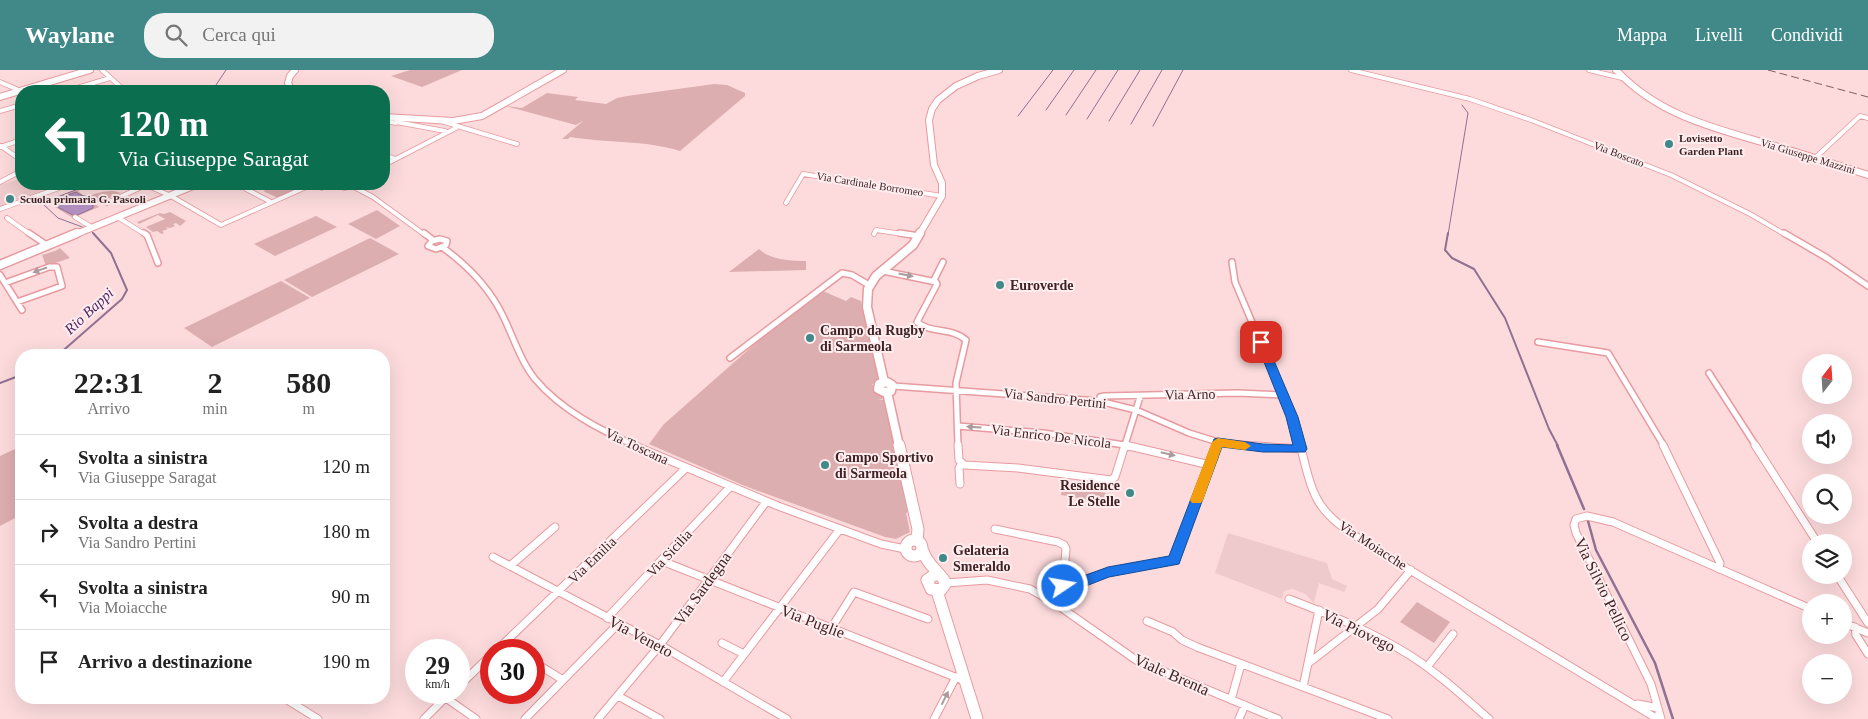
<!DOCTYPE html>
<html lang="it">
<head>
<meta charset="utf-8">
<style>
  :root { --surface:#fff; --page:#f2f2f2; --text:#222; --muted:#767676; --line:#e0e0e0; --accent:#418989 }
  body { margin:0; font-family:"Times New Roman",serif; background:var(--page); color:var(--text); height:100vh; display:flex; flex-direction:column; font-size:19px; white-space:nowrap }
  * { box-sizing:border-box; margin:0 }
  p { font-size:16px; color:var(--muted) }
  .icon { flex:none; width:28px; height:28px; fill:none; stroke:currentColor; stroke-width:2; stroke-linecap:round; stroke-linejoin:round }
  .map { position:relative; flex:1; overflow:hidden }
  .drawer { position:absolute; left:15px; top:279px; width:375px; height:355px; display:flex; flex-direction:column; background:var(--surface); border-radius:20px; box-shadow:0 5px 20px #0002 }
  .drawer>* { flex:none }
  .banner { position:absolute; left:15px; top:15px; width:375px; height:105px; border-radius:20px; box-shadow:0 5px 20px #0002; background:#0b6e4f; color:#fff; overflow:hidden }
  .needle { width:32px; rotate:17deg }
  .controls { position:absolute; left:1802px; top:284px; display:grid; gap:10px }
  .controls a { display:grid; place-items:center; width:50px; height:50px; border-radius:50%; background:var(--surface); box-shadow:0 5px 20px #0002; font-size:25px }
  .speed { position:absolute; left:405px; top:569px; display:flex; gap:10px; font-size:25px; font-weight:700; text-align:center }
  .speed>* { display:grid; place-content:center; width:65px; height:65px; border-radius:50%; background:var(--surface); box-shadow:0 5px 20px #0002; line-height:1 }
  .speed small { font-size:12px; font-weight:400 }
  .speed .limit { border:8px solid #d22; background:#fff; color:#111 }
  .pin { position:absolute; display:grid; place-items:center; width:42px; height:42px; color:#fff; margin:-21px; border-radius:10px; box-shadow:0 2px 8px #0006 }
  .me { position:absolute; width:55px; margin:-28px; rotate:78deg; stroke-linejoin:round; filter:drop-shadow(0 0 4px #0008) }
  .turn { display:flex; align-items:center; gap:18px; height:105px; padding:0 20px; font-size:22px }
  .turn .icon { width:65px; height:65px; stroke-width:2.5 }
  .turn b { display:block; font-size:35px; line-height:42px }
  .eta { display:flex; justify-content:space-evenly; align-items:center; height:85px; text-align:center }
  .eta b { font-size:30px; font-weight:800; line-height:35px }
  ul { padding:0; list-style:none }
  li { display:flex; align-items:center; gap:15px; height:65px; padding:0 20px; border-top:1px solid var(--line) }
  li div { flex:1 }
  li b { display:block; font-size:19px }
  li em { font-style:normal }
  header { display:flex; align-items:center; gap:30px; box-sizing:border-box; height:70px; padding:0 25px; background:var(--accent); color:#fff }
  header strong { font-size:24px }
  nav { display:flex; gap:28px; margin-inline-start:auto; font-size:18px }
  .search { width:350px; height:45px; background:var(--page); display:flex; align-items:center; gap:12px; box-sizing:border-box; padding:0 18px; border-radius:20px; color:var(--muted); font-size:19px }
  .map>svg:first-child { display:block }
  .built { fill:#efcacc }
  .green { fill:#ddaeb0; fill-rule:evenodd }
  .water { fill:#b291c2; stroke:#907093 }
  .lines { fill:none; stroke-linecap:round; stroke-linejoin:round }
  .stream-far2 { stroke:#907093; stroke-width:1 }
  .stream-far1 { stroke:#907093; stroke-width:2 }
  .stream { stroke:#907093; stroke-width:2.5 }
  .street-far2-casing { stroke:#e79a9f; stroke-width:5.5 }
  .street-far1-casing { stroke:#e79a9f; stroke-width:8 }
  .street-casing { stroke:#e79a9f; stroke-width:9 }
  .secondary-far2-casing { stroke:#e79a9f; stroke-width:8 }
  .secondary-far1-casing { stroke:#e79a9f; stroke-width:11 }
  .secondary-casing { stroke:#e79a9f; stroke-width:13 }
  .street-far2 { stroke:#fff; stroke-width:4 }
  .street-far1 { stroke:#fff; stroke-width:5 }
  .street { stroke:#fff; stroke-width:7 }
  .secondary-far2 { stroke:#fff; stroke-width:6 }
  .secondary-far1 { stroke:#fff; stroke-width:8 }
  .secondary { stroke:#fff; stroke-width:11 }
  .rail { stroke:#7f5f61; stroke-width:1; stroke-dasharray:8 4; stroke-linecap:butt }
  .oneway { fill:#aa9c9d }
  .route { fill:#1a73e8; stroke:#114b97 }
  .slow { fill:#f59e0b }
  .poi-dot { fill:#418989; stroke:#feedee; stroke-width:2 }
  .labels { text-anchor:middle; stroke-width:4; stroke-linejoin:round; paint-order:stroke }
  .far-poi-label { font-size:11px; font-weight:bold; fill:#412325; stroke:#feedee; text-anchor:start }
  .far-street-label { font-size:11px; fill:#412325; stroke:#feedee }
  .poi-label { font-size:14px; font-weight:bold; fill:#412325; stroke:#feedee; text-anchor:start }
  .street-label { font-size:14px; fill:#412325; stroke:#feedee }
  .water-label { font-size:15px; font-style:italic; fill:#532866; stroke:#feedee }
  .near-street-label { font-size:16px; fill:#412325; stroke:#feedee }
</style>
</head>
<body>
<header>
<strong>Waylane</strong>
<div class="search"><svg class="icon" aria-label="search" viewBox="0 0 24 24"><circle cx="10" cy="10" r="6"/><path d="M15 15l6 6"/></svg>Cerca qui</div>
<nav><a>Mappa</a><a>Livelli</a><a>Condividi</a></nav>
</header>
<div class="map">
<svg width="1868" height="649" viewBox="0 0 1868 649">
  <rect width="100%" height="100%" fill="#fddbdd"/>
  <!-- built -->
  <path class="built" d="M21 108V114H31L41 121 0 136V115Z
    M1228 463 1327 493 1332 509 1347 516 1344 522 1319 513 1314 533 1305 524 1293 519 1284 521 1282 529 1215 503Z"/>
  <!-- green -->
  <path class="green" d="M410 0H462L422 17 391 6Z
    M714 14 727 15 745 23V26L680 81C645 70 606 73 570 67L568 69H562L584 50 576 55 505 36 522 38 547 23 578 27 575 30 606 34 617 28 627 26Z
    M93 114H96L78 121 85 127C97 123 110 118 121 123L97 133 96 135 99 137 73 148 55 137 53 128ZM75 122 84 128 98 132 92 135 66 142 58 134Z
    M280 114H331L322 121 303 115 278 128 263 121Z
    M377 140 400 156 376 169 348 154Z
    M170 142 186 151 180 156 176 153 173 154 175 156 170 158 165 157 168 159 162 161 164 163 162 164 157 161 153 162 146 157 165 149 158 145 139 154 137 152 160 143 164 144Z
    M316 146 337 157 275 186 254 174Z
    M370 168 399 184 312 227 284 210Z
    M60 178 70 188 46 196 42 185 55 181Z
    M759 179C770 190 791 191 806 191V200L729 202Z
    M281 211 310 228 212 277 184 258Z
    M823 221 846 231 851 227 861 231 878 308 872 315H874V322L882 326 883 329 878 330H884L909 442 906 443 910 462 896 469 885 467 745 416 649 374 664 354 756 273Z
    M15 379H19L21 382V445L0 456V386Z
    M1063 415 1106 423 1103 432 1061 425Z
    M1417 532 1450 552 1434 573 1400 552Z"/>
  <!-- water -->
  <path class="water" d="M76 122C87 130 93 124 100 129L93 134V138L75 146 59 138 58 134 60 128Z"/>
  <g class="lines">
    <!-- stream-far2 -->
    <path class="stream-far2" d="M212 21 226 0
      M1046 40 1074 0
      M1066 45 1096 0
      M1018 46 1053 0
      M1087 49 1118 0
      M1109 51 1140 0
      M1131 54 1162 0
      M1153 56 1183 0
      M85 158 58 148 42 133 91 114
      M92 162 95 165
      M1448 165 1468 43 1462 35"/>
    <!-- stream-far1 -->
    <path class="stream-far1" d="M1448 163 1445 180 1452 188 1474 199 1505 248 1549 359 1558 376
      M58 285 122 229 127 220 111 183 93 163
      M0 313 21 305"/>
    <!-- stream -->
    <path class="stream" d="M1557 375 1584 439
      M1588 451 1596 480 1655 593 1673 649"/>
    <defs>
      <path id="street-far2" d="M102 0 125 21
        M1351 0 1470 29 1531 50 1671 105 1750 144 1786 165
        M1589 0 1622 8
        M0 12 21 21
        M191 18H209L207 21
        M67 21 110 8
        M0 41 21 35
        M384 51 396 53
        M441 51 517 74
        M396 52 445 61
        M1 76 21 90
        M0 77 21 70
        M384 85 395 89
        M1815 88 1860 46 1868 48
        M384 95 456 58
        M0 112 21 101
        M144 114 171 126 221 155 304 118
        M253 114 246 119 271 132
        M338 114 337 116 345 118 354 115
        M352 116 373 127 425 165
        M107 133 146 115
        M786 133 803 104 942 126
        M0 139 70 114
        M75 147 93 158
        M7 148 31 165
        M119 148 146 165
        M874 164 876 160 909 165"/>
      <path id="street-far1" d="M29 163 48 176
        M144 163 147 165 158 193
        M424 163 433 170
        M900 163 919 166
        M1784 163 1827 188 1868 216
        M440 169 447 171 446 175 436 179 428 176 432 171Z
        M442 177C467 195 488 216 502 244 513 266 520 290 535 309 561 340 600 360 636 376
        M1232 192 1235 212 1292 347 1301 376
        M883 201 936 212 937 214 917 252C931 264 952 257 966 270L956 313 958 376
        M0 205 22 240
        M934 210 943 192
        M5 213 49 197H57L62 216 17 232
        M1538 272 1608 283 1664 376
        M730 288 842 203 852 205 869 215
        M1709 303 1756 376
        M893 316 1099 331 1136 340 1189 363 1218 372 1250 376
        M1099 331 1100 327 1104 326 1238 323 1283 325
        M958 356 1043 363 1125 375 1140 327
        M1125 376H1131
        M1216 376 1218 372"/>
      <path id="street" d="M633 375 778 436 881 474 905 479
        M958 375 959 390 964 395 1018 398 1111 410 1115 407 1125 375
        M1125 375 1210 395
        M1241 375 1301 379
        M1300 375C1305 392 1308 412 1316 427 1328 452 1358 467 1380 482L1656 648 1661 649
        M1663 375 1720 493 1719 499
        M1755 375 1817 472
        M960 414 959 398 962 393
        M995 459 1058 472 1064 475 1066 479 1063 515 1065 523 1056 534
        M493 487 660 575 787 649
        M662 491 965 611
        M510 496 555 457
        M1837 505 1868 553
        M946 513 987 510 1030 519 1056 534 1136 590 1278 649
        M1048 529C1072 505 1140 496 1174 490L1217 375
        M1289 529C1331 545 1373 562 1411 586 1439 604 1464 627 1489 649
        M607 548 729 418
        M1147 551 1173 562 1182 570 1197 577 1388 649
        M1844 553 1868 563
        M832 557 854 522 928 549
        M1855 557 1856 565 1868 584
        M722 573 744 584
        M504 574 514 580
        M497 580 685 399
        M534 592 563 610
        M1310 592 1378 539 1411 500
        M1427 597 1453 564
        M723 612 840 459
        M459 616 491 585
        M1303 617 1319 540
        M618 626 660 649
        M284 628 318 649
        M446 628 476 649
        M1231 630 1241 594
        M1638 634 1658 638
        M424 649 451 622
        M525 649 618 554
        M598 649 660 575 766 432
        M934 649 956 607
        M1239 649 1245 635
        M1661 649 1651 614 1576 463 1574 455 1576 449 1587 446 1613 452 1811 539"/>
      <path id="secondary-far2" d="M1616 0C1657 44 1710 57 1765 73 1800 83 1834 94 1868 105
        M292 21 288 13 290 6 295 0
        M0 27 90 0
        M384 47 453 51 482 46 563 0
        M74 165 198 114
        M919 165 942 126V113L934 95 929 50 932 39 938 30 956 16 978 6 999 0"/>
      <path id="secondary-far1" d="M0 195 77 163
        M884 312 867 237 868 219 876 206 913 175 920 163
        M887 312 892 315 891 321 884 322 878 319 879 314Z
        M887 322 899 376"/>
      <path id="secondary" d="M899 375 918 459 917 471
        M906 478a8 8 0 1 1 16 0a8 8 0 1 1-16 0Z
        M923 481C927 495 939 501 946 513L941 520 931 519 927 510 934 505H939
        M937 521 977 649"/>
    </defs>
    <!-- street-far2 casing -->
    <use href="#street-far2" class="street-far2-casing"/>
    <!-- street-far1 casing -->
    <use href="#street-far1" class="street-far1-casing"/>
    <!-- street casing -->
    <use href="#street" class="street-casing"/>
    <!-- secondary-far2 casing -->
    <use href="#secondary-far2" class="secondary-far2-casing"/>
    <!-- secondary-far1 casing -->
    <use href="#secondary-far1" class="secondary-far1-casing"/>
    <!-- secondary casing -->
    <use href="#secondary" class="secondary-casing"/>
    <!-- street-far2 -->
    <use href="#street-far2" class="street-far2"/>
    <!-- street-far1 -->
    <use href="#street-far1" class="street-far1"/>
    <!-- street -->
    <use href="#street" class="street"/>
    <!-- secondary-far2 -->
    <use href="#secondary-far2" class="secondary-far2"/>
    <!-- secondary-far1 -->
    <use href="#secondary-far1" class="secondary-far1"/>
    <!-- secondary -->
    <use href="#secondary" class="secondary"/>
    <!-- rail -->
    <path class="rail" d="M1768 0 1868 27"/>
  </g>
  <!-- one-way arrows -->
  <defs><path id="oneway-solid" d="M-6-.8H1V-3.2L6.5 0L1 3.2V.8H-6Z" transform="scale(1.25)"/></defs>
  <g class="oneway">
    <use href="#oneway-solid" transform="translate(40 200) rotate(161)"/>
    <use href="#oneway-solid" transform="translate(906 205) rotate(11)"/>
    <use href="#oneway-solid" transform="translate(974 357) rotate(-176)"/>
    <use href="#oneway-solid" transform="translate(1168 384) rotate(13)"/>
    <use href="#oneway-solid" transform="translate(945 628) rotate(-63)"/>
  </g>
  <!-- route -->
  <path class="route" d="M1261 268 1266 272 1298 347 1307 379 1305 382H1263L1222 377 1179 494 1109 507 1068 523 1058 522 1056 516 1058 512 1063 510 1067 512 1108 497 1169 486 1214 369 1218 368 1263 374 1293 375 1286 347 1256 272Z"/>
  <!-- slow -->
  <path class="slow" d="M1218 368 1245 372 1251 376 1245 380 1222 377 1203 430 1201 433H1192L1190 430 1212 372Z"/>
  <!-- markers -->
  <g class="poi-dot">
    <circle cx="1669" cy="74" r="5"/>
    <circle cx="10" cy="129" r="5"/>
    <circle cx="1000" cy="215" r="5"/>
    <circle cx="810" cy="268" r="5"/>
    <circle cx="825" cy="395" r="5"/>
    <circle cx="1130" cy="423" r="5"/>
    <circle cx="943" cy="488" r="5"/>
  </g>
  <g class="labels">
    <!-- far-poi labels -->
    <g class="far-poi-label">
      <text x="1679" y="72">Lovisetto<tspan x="1679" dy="13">Garden Plant</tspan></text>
      <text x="20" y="133">Scuola primaria G. Pascoli</text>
    </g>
    <!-- far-street labels -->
    <g class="far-street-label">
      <text transform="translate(1619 84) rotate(21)" y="4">Via Boscato</text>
      <text transform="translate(1808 86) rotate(17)" y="4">Via Giuseppe Mazzini</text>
      <text transform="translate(870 114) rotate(9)" y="4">Via Cardinale Borromeo</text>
    </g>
    <!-- poi labels -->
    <g class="poi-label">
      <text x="1010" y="220">Euroverde</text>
      <text x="820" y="265">Campo da Rugby<tspan x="820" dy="16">di Sarmeola</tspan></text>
      <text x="835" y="392">Campo Sportivo<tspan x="835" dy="16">di Sarmeola</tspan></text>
      <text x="1120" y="420" text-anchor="end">Residence<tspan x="1120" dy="16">Le Stelle</tspan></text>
      <text x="953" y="485">Gelateria<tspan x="953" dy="16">Smeraldo</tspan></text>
    </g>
    <!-- street labels -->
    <g class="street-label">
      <text transform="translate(1190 324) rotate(-1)" y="5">Via Arno</text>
      <text transform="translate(1055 328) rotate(6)" y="5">Via Sandro Pertini</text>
      <text transform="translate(1051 366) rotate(7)" y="5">Via Enrico De Nicola</text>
      <text transform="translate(637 376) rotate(25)" y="5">Via Toscana</text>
      <text transform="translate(1373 475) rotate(33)" y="5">Via Moiacche</text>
      <text transform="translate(669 483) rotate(-47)" y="5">Via Sicilia</text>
      <text transform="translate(592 490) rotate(-44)" y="5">Via Emilia</text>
    </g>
    <!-- water labels -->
    <g class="water-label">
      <text transform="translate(89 241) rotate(-43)" y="5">Rio Bappi</text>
    </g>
    <!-- near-street labels -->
    <g class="near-street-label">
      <text transform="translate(702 518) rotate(-54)" y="6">Via Sardegna</text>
      <text transform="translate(1604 519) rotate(64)" y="6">Via Silvio Pellico</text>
      <text transform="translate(813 551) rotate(21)" y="6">Via Puglie</text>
      <text transform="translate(1359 560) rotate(26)" y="6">Via Piovego</text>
      <text transform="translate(641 566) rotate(28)" y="6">Via Veneto</text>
      <text transform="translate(1172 604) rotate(24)" y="6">Viale Brenta</text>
    </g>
  </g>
</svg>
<div class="controls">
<a><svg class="needle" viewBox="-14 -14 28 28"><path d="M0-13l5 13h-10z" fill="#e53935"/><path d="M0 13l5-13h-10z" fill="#767676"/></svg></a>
<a><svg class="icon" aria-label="sound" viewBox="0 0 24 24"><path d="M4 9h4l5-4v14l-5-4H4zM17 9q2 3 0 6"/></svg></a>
<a><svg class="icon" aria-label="search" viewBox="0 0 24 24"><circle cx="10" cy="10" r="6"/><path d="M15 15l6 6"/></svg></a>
<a><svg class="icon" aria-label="layers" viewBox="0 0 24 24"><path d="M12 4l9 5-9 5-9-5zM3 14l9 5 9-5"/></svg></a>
<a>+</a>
<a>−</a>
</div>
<div class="speed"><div>29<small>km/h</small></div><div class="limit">30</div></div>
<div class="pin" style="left:1261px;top:272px;background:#d93025"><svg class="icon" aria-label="arrive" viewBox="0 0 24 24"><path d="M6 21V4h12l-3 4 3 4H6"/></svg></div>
<svg class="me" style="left:1063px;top:516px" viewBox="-20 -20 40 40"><circle r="17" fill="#1a73e8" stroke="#fff" stroke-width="3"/><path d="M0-11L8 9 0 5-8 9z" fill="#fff"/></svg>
<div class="banner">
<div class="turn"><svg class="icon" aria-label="left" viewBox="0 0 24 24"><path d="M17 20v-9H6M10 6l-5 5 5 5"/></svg><div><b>120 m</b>Via Giuseppe Saragat</div></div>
</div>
<section class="drawer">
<div class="eta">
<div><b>22:31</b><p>Arrivo</p></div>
<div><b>2</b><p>min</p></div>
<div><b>580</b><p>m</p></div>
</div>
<ul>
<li><svg class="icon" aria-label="left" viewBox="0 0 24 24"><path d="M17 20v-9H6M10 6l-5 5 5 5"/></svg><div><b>Svolta a sinistra</b><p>Via Giuseppe Saragat</p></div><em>120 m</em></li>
<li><svg class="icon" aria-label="right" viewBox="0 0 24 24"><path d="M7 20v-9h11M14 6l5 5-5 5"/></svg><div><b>Svolta a destra</b><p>Via Sandro Pertini</p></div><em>180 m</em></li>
<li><svg class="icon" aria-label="left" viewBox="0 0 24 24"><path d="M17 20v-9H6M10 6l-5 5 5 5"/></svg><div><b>Svolta a sinistra</b><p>Via Moiacche</p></div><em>90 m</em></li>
<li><svg class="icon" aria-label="arrive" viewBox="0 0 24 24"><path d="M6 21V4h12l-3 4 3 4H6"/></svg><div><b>Arrivo a destinazione</b></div><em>190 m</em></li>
</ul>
</section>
</div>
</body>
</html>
